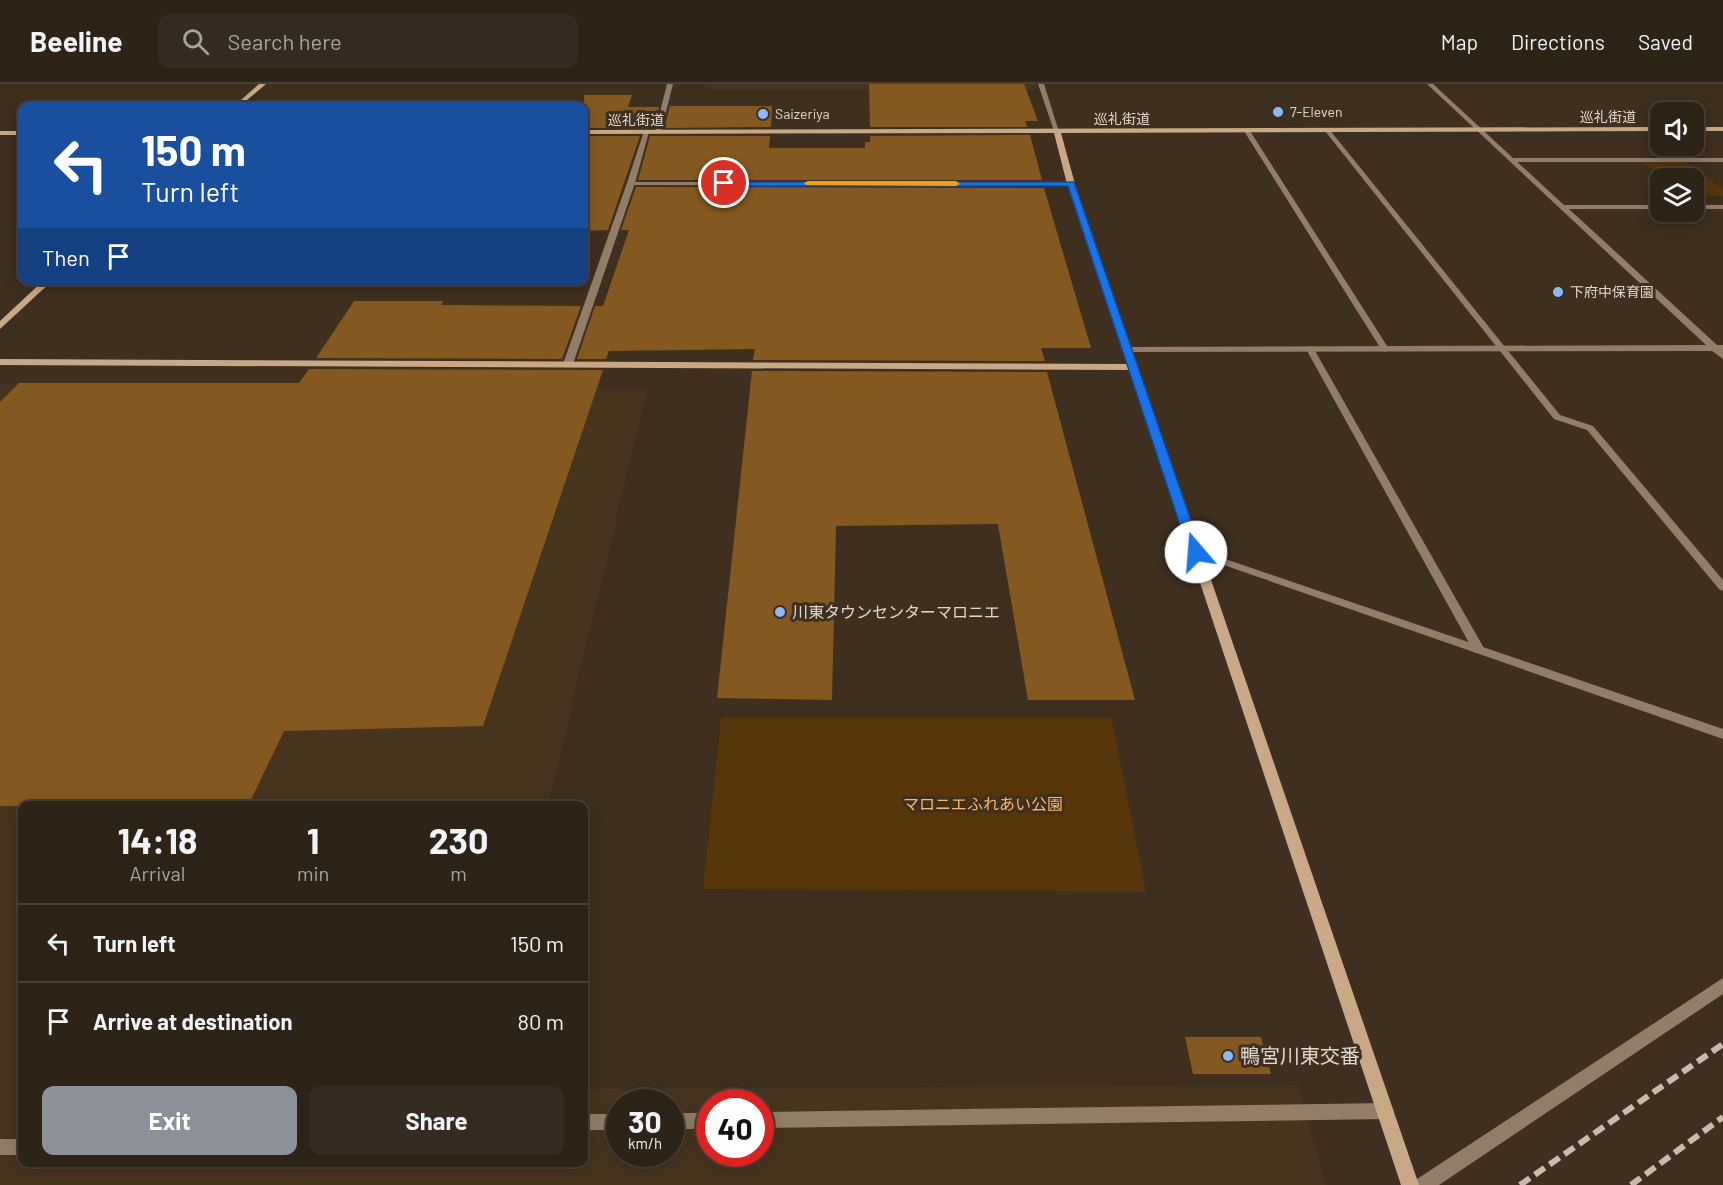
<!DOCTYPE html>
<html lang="en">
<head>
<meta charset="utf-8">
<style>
  :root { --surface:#2e2317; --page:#362b20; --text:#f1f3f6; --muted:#a7a4a1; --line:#494036; --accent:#8c9099 }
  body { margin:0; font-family:Barlow,"Noto Sans JP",sans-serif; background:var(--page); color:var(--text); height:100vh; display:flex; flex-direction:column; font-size:22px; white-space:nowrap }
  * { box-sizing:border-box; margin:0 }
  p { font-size:20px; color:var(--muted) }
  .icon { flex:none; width:33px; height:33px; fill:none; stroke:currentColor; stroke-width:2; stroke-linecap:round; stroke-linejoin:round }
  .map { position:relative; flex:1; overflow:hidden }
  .drawer { position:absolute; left:18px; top:717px; width:570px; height:366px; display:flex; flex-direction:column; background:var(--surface); border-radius:12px; box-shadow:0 3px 15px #0003,0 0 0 2px var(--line) }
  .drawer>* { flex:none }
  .banner { position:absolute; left:18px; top:18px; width:570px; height:183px; border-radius:12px; box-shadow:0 3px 15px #0003,0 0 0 2px var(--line); background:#1a4fa0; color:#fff; overflow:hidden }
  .tools { position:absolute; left:1650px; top:18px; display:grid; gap:12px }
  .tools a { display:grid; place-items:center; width:54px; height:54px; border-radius:12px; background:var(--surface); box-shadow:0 3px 15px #0003,0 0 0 2px var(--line); font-size:30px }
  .speed { position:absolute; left:606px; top:1005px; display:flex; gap:12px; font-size:30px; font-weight:700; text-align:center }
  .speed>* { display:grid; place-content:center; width:78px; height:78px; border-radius:50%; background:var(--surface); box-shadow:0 3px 15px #0003,0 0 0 2px var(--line); line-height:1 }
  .speed small { font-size:15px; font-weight:400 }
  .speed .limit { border:9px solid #d22; background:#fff; color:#111 }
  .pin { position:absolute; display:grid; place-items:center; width:51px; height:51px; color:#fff; margin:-26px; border:3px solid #fff; border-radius:50%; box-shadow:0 2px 6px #0007 }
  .me { position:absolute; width:66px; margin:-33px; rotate:342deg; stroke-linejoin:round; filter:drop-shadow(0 0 4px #0008) }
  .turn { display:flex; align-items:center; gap:21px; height:126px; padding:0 24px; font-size:27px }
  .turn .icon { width:78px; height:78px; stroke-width:2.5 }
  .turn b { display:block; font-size:42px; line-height:51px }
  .then { display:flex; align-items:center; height:57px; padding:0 24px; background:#0003; gap:12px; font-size:22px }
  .eta { display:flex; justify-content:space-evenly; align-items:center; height:102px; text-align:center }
  .eta b { font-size:36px; font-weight:700; line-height:42px }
  .cta { display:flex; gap:12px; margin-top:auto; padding:12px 24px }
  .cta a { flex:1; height:69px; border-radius:12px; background:var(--accent); color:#fff; font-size:24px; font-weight:700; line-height:69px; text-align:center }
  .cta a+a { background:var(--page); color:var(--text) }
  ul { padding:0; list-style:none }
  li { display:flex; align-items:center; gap:18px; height:78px; padding:0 24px; border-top:2px solid var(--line) }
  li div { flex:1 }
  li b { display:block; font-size:22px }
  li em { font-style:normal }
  header { display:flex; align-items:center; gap:36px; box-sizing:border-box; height:84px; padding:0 30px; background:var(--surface); border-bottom:2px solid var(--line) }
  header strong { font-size:28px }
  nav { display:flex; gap:33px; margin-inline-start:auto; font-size:21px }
  .search { width:420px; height:54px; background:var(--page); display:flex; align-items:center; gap:15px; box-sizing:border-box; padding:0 21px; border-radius:12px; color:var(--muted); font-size:22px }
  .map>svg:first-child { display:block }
  .built { fill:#47341e; fill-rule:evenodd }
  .green { fill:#553509 }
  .building { fill:#845921 }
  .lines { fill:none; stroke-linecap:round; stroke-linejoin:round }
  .lane { fill:#927e68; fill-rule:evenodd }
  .street { fill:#927e68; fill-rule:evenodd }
  .secondary { fill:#c9a885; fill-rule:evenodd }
  .rail { stroke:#c5bbb0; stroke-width:6; stroke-dasharray:12 6; stroke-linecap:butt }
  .route { fill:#1a73e8; stroke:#114b97; stroke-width:1.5 }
  .slow { fill:#f59e0b }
  .poi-dot { fill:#8cb9fc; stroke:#3e2f1f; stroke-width:2 }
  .labels { text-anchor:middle; stroke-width:6; stroke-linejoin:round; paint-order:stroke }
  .far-poi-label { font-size:14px; fill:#e0d7cd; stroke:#3e2f1f; text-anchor:start }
  .far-street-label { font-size:14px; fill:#e0d7cd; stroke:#3e2f1f }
  .poi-label { font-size:16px; fill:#e0d7cd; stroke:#3e2f1f; text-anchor:start }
  .park-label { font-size:16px; fill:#fbba6d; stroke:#3e2f1f }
  .near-poi-label { font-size:20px; fill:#e0d7cd; stroke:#3e2f1f; text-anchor:start }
</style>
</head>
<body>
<header>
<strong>Beeline</strong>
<div class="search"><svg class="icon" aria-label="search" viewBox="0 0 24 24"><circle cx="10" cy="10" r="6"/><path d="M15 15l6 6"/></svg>Search here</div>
<nav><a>Map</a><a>Directions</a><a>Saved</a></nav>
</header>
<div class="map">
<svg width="1723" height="1101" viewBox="0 0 1723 1101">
  <rect width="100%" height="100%" fill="#3e2f1f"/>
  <!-- built -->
  <path class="built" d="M700 0H1034L1036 6H713Z
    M0 300 648 303 548 721 22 722V1078H584V1005L1297 1001 1326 1101H0ZM620 1018H670V1070H620ZM710 1018H760V1070H710Z"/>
  <!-- green -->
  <path class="green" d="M1642 78H1686L1723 105V112L1694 113V94H1665Z
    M721 633H1111L1146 808 703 805Z"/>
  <!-- building -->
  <path class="building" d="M869 0H1024L1038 37H1025L1027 43H870Z
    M584 11H632L628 23H659L654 44H584Z
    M670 22H772L771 43 664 44Z
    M1030 51 1042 96H638L650 52H770L769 64H865V58H870V52Z
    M584 52H640L608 146 584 147Z
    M636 103 1044 104 1091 264H1041L1045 277 753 276 755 265 609 267 606 275H577L595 222H603L629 146H621Z
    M354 217H443L441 221 581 222 562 275 316 274Z
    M309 285 603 286 483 642 284 647 248 722H0V318L19 299H299Z
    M752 287 1047 288 1135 616H1028L998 440 836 442 832 616 717 614Z
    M1185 953H1261L1271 990H1193Z"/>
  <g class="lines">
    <!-- lane -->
    <path class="lane" d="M1247 45 1250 47 1389 265 1388 267 1385 268 1381 265 1244 47Z
      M1325 45H1329L1560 331 1593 342 1723 496V507L1719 505 1587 346 1554 335 1325 47Z
      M1723 74V78H1512L1509 76 1512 74Z
      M629 98H1071L1075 100 1071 102 631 101 629 100Z
      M1310 262 1314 265 1485 566 1483 569H1475L1473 566 1306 265Z
      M1385 1019 1391 1021 1394 1027 1391 1033 1385 1035 760 1044V1028Z
      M670 1029H710V1045H670Z
      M584 1030H620V1046H584Z
      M0 1055H22V1071H0Z"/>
    <!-- street -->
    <path class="street" d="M667 0H673L661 48 658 50 655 48Z
      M1038 0H1044L1059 48 1054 47Z
      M1427 0H1433L1564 121H1660V125H1569L1717 261H1723V275L1712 267 1126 268V264L1129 263 1706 261Z
      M644 47 649 48 635 99 573 280 568 283 565 282 563 280 627 99Z
      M1694 121H1723V125H1694Z
      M1196 465 1723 645V655L1192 470 1190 468Z
      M1723 894V910L1439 1101H1414L1417 1095Z"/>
    <!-- secondary -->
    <path class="secondary" d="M259 0H266L240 22H234Z
      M1660 43V47L1061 49 1075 100 1419 1101H1401L1129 286 0 281V275L1128 280 1067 100 1054 49 584 50V46Z
      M1694 43H1723V47H1694Z
      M0 47H22V51H0Z
      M44 196H53L0 245V237Z"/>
    <!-- rail -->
    <path class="rail" d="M1520 1101 1723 960
      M1631 1101 1723 1033"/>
  </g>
  <!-- route -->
  <path class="route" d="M721 98H1074L1202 468 1200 471H1191L1189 468 1068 102H724L721 101Z"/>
  <!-- slow -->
  <path class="slow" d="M808 97H956L960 100 956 102 806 101 804 99Z"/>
  <!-- markers -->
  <g class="poi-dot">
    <circle cx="1278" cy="28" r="6"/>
    <circle cx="763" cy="30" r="6"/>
    <circle cx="1558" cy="208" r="6"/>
    <circle cx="780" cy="528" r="6"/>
    <circle cx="1228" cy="972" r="6"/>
  </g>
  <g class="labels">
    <!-- far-poi labels -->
    <g class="far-poi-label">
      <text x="1290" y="33">7-Eleven</text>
      <text x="775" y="35">Saizeriya</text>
      <text x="1570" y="213">下府中保育園</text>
    </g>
    <!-- far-street labels -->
    <g class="far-street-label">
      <text x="1608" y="38">巡礼街道</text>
      <text x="1122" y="40">巡礼街道</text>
      <text x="636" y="41">巡礼街道</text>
    </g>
    <!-- poi labels -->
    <g class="poi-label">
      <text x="792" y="534">川東タウンセンターマロニエ</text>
    </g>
    <!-- park labels -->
    <g class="park-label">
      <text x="983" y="726">マロニエふれあい公園</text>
    </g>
    <!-- near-poi labels -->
    <g class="near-poi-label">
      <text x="1240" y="979">鴨宮川東交番</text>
    </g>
  </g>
</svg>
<div class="tools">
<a><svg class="icon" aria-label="sound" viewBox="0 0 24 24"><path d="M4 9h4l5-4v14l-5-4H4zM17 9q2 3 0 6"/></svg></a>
<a><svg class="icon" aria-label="layers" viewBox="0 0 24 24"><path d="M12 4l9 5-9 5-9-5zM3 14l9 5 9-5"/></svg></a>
</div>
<div class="speed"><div>30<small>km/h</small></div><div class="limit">40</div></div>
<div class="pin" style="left:724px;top:99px;background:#d93025"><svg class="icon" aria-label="arrive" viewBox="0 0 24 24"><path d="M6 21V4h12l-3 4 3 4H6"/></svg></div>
<svg class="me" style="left:1196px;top:468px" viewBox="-20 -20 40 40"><circle r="19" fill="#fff"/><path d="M0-13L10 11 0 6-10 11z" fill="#1a73e8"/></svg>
<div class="banner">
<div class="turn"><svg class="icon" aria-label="left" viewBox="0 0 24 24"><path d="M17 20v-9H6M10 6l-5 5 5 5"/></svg><div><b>150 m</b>Turn left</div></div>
<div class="then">Then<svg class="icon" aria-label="arrive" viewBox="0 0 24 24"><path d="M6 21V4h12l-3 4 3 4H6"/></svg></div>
</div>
<section class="drawer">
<div class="eta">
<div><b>14:18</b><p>Arrival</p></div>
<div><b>1</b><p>min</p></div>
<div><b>230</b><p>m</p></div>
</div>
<ul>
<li><svg class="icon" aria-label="left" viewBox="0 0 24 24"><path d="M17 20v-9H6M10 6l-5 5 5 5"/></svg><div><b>Turn left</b></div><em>150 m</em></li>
<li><svg class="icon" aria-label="arrive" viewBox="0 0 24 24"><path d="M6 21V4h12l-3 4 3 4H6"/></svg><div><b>Arrive at destination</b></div><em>80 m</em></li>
</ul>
<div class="cta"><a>Exit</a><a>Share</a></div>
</section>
</div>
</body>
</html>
